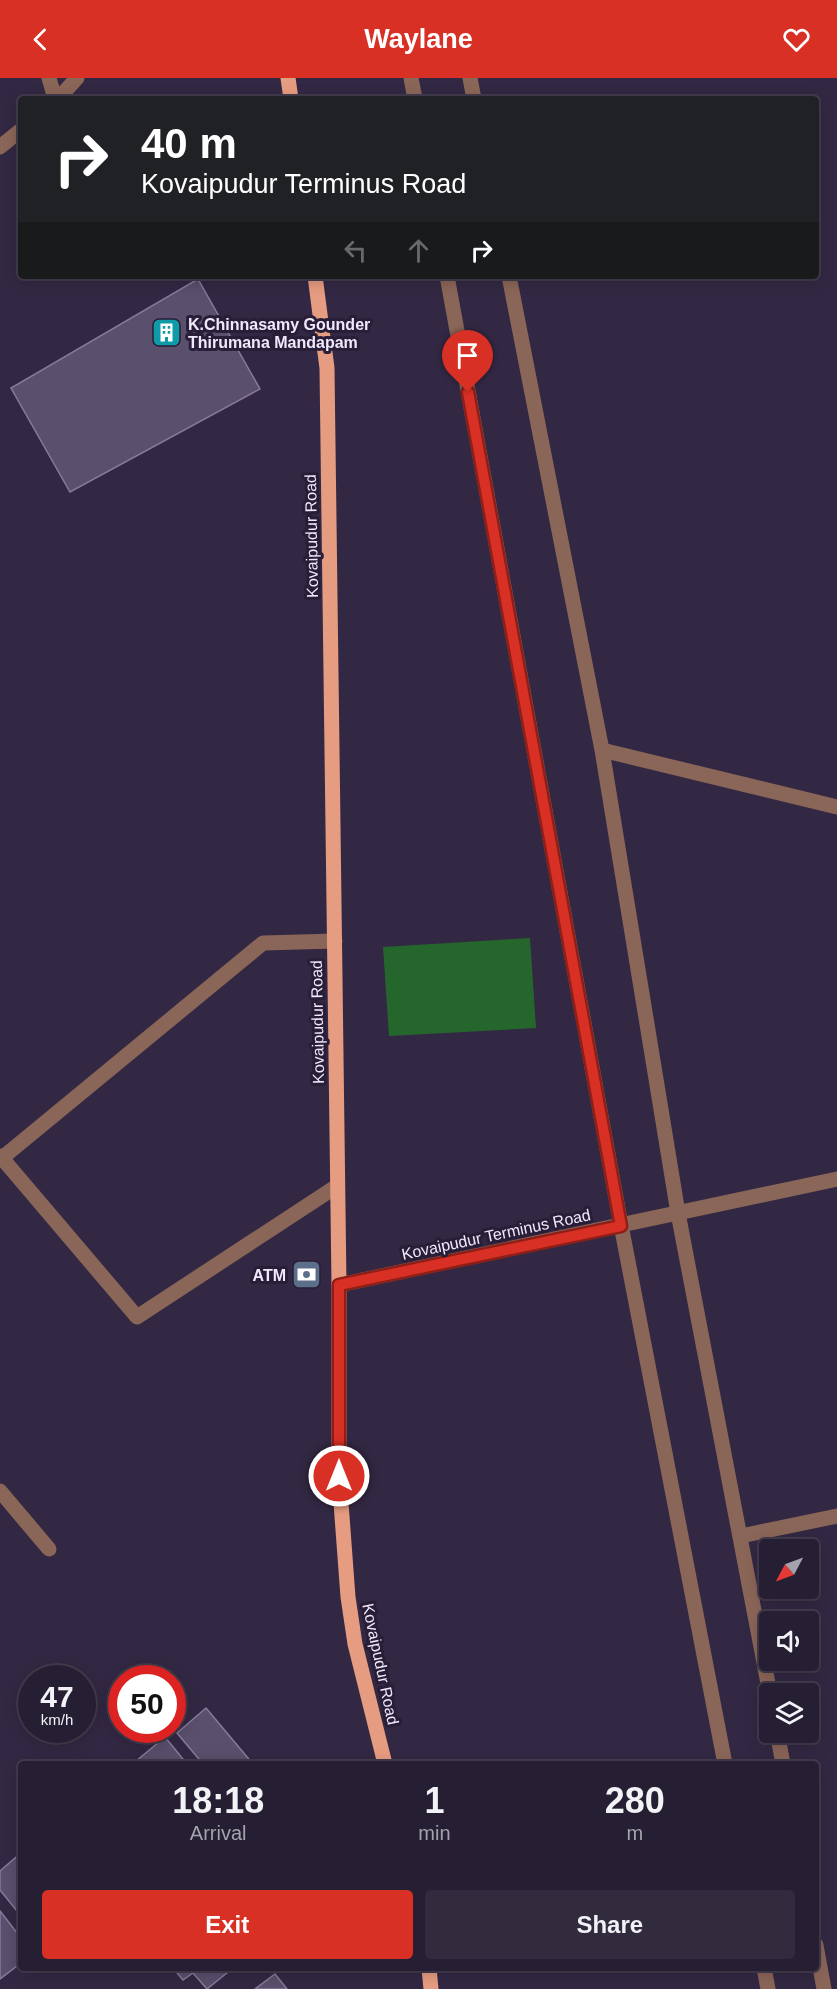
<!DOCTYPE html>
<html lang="en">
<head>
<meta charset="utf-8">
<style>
  :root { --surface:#261e32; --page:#322b3e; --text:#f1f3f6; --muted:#a4a2ac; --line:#423c4d; --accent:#d93025 }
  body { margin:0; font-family:Helvetica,sans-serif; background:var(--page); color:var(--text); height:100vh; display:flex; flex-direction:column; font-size:22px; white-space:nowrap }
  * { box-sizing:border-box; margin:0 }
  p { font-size:20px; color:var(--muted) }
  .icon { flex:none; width:33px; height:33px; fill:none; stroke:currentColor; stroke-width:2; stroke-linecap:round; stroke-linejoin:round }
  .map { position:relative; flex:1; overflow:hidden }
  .panel { position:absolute; left:18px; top:1683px; width:801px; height:210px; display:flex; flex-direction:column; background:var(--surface); border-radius:6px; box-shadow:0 3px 15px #0003,0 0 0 2px var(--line) }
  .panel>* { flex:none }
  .guide { position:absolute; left:18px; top:18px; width:801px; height:183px; border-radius:6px; box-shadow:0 3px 15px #0003,0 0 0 2px var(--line); background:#202124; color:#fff; overflow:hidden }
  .needle { width:39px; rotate:229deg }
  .tools { position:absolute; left:759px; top:1461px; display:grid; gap:12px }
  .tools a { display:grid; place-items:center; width:60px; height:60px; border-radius:6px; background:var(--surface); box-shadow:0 3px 15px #0003,0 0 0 2px var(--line); font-size:30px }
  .speed { position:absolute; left:18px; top:1587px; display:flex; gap:12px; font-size:30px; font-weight:700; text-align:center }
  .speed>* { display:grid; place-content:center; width:78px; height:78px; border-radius:50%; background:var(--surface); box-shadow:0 3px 15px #0003,0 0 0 2px var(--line); line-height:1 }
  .speed small { font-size:15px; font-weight:400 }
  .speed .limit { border:9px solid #d22; background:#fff; color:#111 }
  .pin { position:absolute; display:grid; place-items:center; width:51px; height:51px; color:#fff; margin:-62px -26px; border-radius:50% 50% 50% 0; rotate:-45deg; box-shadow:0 0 6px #0007 }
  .pin .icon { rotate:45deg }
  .me { position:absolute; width:66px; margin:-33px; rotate:0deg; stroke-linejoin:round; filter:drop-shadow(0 0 4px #0008) }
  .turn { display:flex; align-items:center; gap:21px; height:126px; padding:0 24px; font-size:27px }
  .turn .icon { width:78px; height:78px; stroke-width:2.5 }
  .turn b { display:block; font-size:42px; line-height:51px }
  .lanes { display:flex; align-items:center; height:57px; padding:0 24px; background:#0003; justify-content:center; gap:30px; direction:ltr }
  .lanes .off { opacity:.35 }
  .eta { display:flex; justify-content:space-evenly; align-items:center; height:102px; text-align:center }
  .eta b { font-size:36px; font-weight:700; line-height:42px }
  .cta { display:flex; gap:12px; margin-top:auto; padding:12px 24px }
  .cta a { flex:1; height:69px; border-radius:6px; background:var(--accent); color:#fff; font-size:24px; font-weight:700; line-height:69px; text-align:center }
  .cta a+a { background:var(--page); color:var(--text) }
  header { display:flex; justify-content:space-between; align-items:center; height:78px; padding:0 24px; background:var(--accent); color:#fff; font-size:27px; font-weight:700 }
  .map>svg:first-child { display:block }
  .green { fill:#25662c }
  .building { fill:#5a4f6c; stroke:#877b9b; stroke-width:1.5 }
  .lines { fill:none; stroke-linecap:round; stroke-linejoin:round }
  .minor { stroke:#8a6658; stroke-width:15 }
  .major { stroke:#e69c80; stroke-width:15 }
  .route-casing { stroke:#8d1f18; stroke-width:15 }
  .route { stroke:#d93025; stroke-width:10 }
  .labels { text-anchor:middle; stroke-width:6; stroke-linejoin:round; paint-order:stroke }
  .poi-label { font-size:16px; font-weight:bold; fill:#efe9fb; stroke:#291e38; text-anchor:start }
  .street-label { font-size:16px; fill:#efe9fb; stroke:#291e38 }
</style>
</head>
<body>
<header><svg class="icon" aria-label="back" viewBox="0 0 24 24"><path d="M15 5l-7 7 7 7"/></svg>Waylane<svg class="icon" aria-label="heart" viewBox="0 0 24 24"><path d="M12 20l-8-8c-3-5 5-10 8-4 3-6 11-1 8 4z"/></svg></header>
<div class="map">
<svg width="837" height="1911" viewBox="0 0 837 1911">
  <rect width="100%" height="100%" fill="#332843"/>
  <!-- green -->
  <path class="green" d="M530 860 536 950 389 958 383 869Z"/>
  <!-- building -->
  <path class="building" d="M198 201 260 311 70 414 11 310Z
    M206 1630 253 1686H203L177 1655Z
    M165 1659 187 1686H136L135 1684Z
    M21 1775V1838L0 1812V1793Z
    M0 1833 21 1860V1885L0 1901Z
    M173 1890H233L207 1911 193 1895 183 1902Z
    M275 1896 287 1911H255Z"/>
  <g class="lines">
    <!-- minor -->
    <path class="minor" d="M49 0 55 21
      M411 0 415 21
      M470 0 474 21
      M58 21 77 0
      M0 69 21 52
      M447 198 621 1147 725 1686
      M509 198 602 672 678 1135 770 1616
      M602 672 837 729
      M0 1078 2 1080 263 865 335 863
      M2 1080 137 1239 337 1108
      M339 1207 837 1101
      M0 1413 49 1471
      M741 1458 837 1438
      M777 1654 783 1686
      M816 1867 824 1911
      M764 1890 768 1911"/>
    <!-- major -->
    <path class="major" d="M288 0 291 21
      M315 198 327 290 339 1207V1398L348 1519 355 1566 385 1686
      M429 1890 431 1911"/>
  </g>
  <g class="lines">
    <defs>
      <path id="route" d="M339 1398V1207L621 1148 468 314"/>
    </defs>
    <!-- route casing -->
    <use href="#route" class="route-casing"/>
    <!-- route -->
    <use href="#route" class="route"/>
  </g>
  <!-- icons -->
  <defs>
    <symbol id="building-square" viewBox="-11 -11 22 22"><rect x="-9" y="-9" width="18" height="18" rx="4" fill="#0f9aa8" stroke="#291e38"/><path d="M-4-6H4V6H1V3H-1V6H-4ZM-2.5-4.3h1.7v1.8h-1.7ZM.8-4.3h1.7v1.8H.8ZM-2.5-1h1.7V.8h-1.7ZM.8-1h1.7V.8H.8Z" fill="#fff"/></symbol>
    <symbol id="bank-square" viewBox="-11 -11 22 22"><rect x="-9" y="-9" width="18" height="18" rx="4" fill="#5c6f8a" stroke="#291e38"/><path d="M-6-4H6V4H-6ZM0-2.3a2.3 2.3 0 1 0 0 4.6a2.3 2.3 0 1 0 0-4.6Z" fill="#fff"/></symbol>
  </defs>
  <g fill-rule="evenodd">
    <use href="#building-square" x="150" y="238" width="33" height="33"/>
    <use href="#bank-square" x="290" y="1180" width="33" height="33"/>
  </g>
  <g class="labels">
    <!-- poi labels -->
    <g class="poi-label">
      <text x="188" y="252">K.Chinnasamy Gounder<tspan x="188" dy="18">Thirumana Mandapam</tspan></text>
      <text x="286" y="1203" text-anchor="end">ATM</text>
    </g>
    <!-- street labels -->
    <g class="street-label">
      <text transform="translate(311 458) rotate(-91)" y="6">Kovaipudur Road</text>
      <text transform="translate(317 944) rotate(-91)" y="6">Kovaipudur Road</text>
      <text transform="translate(496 1156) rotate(-12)" y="6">Kovaipudur Terminus Road</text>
      <text transform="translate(381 1586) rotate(78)" y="6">Kovaipudur Road</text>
    </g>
  </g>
</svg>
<div class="tools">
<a><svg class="needle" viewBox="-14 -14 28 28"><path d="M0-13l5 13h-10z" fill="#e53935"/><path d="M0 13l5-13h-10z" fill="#a4a2ac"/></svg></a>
<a><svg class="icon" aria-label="sound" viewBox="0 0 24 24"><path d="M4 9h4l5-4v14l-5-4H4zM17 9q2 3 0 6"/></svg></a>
<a><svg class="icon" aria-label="layers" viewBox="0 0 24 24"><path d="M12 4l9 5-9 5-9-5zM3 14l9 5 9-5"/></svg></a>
</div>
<div class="speed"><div>47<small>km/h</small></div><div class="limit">50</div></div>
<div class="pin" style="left:468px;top:314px;background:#d93025"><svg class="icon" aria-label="arrive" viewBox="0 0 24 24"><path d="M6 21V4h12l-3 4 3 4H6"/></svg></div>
<svg class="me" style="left:339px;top:1398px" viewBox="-20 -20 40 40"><circle r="17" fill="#d93025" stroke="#fff" stroke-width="3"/><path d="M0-11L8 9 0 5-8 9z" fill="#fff"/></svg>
<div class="guide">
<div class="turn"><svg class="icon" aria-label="right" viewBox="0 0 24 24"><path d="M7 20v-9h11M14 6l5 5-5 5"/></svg><div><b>40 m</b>Kovaipudur Terminus Road</div></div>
<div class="lanes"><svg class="icon off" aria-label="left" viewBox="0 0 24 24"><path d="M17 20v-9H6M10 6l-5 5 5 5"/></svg><svg class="icon off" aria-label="ahead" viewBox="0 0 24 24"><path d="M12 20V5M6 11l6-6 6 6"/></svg><svg class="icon" aria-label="right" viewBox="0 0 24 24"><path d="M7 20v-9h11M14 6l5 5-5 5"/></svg></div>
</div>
<section class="panel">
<div class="eta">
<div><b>18:18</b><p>Arrival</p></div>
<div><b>1</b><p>min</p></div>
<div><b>280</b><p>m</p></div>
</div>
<div class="cta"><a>Exit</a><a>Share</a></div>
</section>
</div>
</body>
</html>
